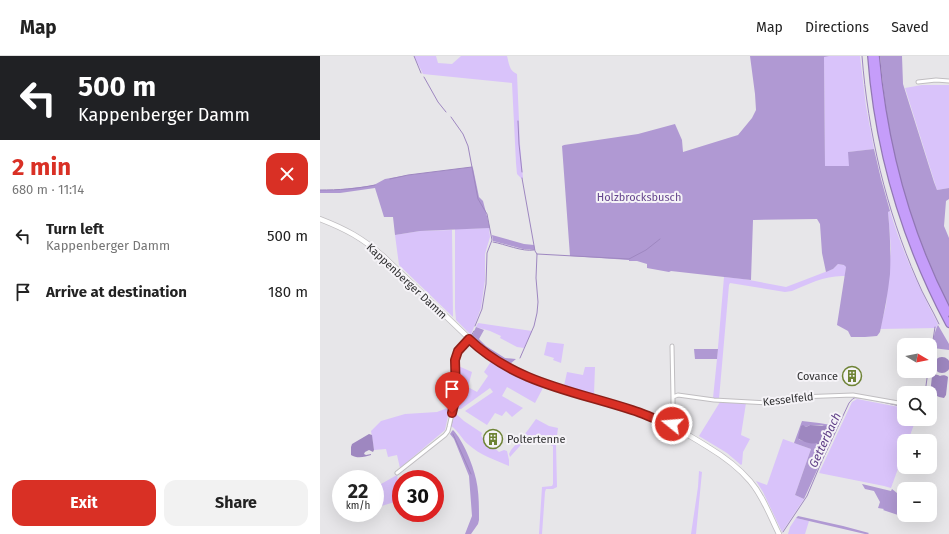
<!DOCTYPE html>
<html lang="en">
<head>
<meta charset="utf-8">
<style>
  :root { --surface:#fff; --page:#f2f2f2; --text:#222; --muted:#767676; --line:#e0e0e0; --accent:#d93025 }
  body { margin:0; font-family:"Fira Sans",sans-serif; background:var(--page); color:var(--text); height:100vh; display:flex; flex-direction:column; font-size:15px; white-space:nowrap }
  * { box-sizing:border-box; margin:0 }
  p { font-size:13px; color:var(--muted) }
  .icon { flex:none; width:22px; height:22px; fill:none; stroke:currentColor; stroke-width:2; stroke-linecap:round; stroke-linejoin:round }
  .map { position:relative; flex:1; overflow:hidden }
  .details { display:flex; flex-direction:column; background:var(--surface); width:320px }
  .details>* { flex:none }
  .guide { background:#202124; color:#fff; overflow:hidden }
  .needle { width:26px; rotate:100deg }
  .fabs { position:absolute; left:577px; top:282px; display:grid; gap:8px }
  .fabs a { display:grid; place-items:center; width:40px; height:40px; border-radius:8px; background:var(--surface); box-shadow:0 4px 16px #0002; font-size:20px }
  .speed { position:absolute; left:12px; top:414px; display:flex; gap:8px; font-size:20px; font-weight:700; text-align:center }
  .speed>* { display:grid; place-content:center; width:52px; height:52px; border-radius:50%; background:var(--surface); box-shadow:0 4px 16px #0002; line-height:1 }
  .speed small { font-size:10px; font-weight:400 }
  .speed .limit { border:6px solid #d22; background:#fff; color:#111 }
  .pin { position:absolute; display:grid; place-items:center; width:34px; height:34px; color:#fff; margin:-41px -17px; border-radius:50% 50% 50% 0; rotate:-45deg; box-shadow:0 0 4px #0007 }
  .pin .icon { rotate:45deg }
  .me { position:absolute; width:44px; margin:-22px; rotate:287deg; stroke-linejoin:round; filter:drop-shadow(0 0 3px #0008) }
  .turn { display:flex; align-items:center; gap:14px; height:84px; padding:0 12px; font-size:18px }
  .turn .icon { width:52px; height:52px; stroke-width:2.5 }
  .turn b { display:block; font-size:28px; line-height:34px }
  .round { display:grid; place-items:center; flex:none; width:42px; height:42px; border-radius:12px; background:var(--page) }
  .overview { display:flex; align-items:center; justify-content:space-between; height:68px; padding:0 12px }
  h1 { font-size:24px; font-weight:700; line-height:30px; color:var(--accent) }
  .button { display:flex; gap:8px; margin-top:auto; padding:8px 12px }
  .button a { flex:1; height:46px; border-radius:12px; background:var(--accent); color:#fff; font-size:16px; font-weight:700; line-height:46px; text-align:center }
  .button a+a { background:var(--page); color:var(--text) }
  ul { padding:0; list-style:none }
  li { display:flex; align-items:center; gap:12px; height:56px; padding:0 12px }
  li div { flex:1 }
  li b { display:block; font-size:15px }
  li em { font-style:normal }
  header { display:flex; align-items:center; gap:24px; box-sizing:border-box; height:56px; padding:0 20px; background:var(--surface); border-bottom:1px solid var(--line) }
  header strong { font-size:19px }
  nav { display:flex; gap:22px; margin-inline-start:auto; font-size:14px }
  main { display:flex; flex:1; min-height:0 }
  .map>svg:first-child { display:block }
  .green { fill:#d9c3fa }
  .forest { fill:#b099d3; fill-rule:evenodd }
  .water { fill:#9e87c0 }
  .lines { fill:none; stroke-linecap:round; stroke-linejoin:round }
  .stream { stroke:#9e87c0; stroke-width:1 }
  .street-casing { stroke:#c0bec1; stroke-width:5 }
  .secondary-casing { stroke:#c0bec1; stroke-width:6 }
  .highway-casing { stroke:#9177b4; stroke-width:8 }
  .street { stroke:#fff; stroke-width:3 }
  .secondary { stroke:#fff; stroke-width:4.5 }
  .highway { stroke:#c59dfa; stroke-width:5.5 }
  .route-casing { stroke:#8d1f18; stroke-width:10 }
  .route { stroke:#d93025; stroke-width:7 }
  .labels { text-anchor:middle; stroke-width:4; stroke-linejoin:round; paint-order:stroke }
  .park-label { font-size:11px; fill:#65458d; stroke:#f5f3f7 }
  .street-label { font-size:11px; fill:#313132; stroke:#f5f3f7 }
  .poi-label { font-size:11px; fill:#313132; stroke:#f5f3f7; text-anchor:end }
  .water-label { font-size:12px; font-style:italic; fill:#624289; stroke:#f5f3f7 }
</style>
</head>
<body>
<header>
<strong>Map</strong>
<nav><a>Map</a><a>Directions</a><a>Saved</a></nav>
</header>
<main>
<section class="details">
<div class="guide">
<div class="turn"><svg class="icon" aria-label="left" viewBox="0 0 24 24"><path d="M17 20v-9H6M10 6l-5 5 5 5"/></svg><div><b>500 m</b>Kappenberger Damm</div></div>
</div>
<div class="overview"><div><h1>2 min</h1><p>680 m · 11:14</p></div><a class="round" style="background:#d93025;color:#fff"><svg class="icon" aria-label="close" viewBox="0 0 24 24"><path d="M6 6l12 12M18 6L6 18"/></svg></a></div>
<ul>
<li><svg class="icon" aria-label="left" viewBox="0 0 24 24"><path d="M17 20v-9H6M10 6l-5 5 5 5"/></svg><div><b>Turn left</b><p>Kappenberger Damm</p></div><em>500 m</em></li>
<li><svg class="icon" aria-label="arrive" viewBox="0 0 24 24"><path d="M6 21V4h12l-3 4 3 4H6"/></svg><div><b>Arrive at destination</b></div><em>180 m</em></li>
</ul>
<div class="button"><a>Exit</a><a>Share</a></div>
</section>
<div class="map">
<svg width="629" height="478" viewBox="0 0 629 478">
  <rect width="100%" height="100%" fill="#e7e6e9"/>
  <!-- green -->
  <path class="green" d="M94 0H116L118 7 132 8 141 0H187C189 7 189 15 197 18L200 88 203 122 202 123 197 118 196 107 192 27 103 18Z
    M504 0H540L546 50 554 93 529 96V110H505Z
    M602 29H629V132L617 134 585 32Z
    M570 155C582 195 599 232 618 268L616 272 560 273 566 249 571 193 568 156Z
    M169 172 170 181 165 198V224L161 252 151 279 136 264 135 252V173Z
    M132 174 133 261 79 209 75 179 100 175Z
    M518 208 525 209 526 211 525 220C506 219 488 228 472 235L465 236 410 227 409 229 399 343 393 342 397 303 404 221 424 223 466 231 513 213Z
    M158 267 212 275 204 292 197 291 180 282 181 280 170 275 156 271Z
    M227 286 244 288 241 307 233 304 234 302 224 299Z
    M172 304 179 310 223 332 215 347 187 331 182 340 203 352 192 361 186 355 182 360 175 357 167 369 145 355 173 336 170 332 141 353H139L135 351 137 338 136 309 152 316 148 331 157 336 168 320 164 316Z
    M265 311H275L274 338 273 339 244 330 247 316 263 319Z
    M537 343 584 352V363H596L588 385H584V396L571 432 564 430 499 417 532 346Z
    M400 346 426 347 421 379 430 383 423 396 422 408 421 409 407 397 379 380Z
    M130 351 125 374 80 412 77 399 68 401 66 393 54 394 51 375 61 365 85 358 117 356Z
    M134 356 144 365 162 377 161 380 179 396 184 394 187 395 189 404V410C175 404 160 399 149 389 142 384 139 375 131 370Z
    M216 363 229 370 238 372 236 387 237 431 233 433H226L225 436 222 478H219L222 431 232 430 233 428V390L208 381 190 401 189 398 191 394 208 374Z
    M463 383 491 393 475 439 484 443 462 476 443 436 436 425 447 429Z
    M379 415 382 416 376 478H371L378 431Z
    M77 419 81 444 55 452V428H61Z
    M476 462 489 465 485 478H468L470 471Z"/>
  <!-- forest -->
  <path class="forest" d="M430 0H509L504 1 505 110H529L528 96 554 93 561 123 570 155 568 156C570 177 571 197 570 218 568 238 564 257 560 276L557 280 545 281H531L528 275 517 269 526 211 524 209 518 208 513 213 506 216 502 197 500 168 497 163 433 164 431 224 351 215 349 216 327 212V208L317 205H309V204L250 200 242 90 244 89 318 78 355 68 362 84 363 96 418 79 432 62 436 54 435 38Z
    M560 0H582L583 28 614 126 617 134 629 132V143L626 145 624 170 629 182V250C609 209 592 167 580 123 569 83 564 41 560 0Z
    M152 111 153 112 159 141 163 145 170 172 100 175 75 179 73 161H64L55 132 20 137H0V134H14L40 131 54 129 65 123 88 119Z
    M172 179 204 188 214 189 215 194 203 193 173 185Z
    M618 269 629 288V294L613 292C612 286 615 274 618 269Z
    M156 271 164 274 159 283 166 290 185 302 196 303 190 308 172 297 152 280Z
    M374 293H398L397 303H375Z
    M482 365 499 367 517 370 484 443 475 439 491 393 474 387ZM490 369H502L508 372 503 389H497L496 387 480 384 479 383 484 370 486 371Z
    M133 374C143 384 153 409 156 423 159 436 159 450 159 464L158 468 151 478H145L152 460 149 420 134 383 130 378 132 375Z
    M542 428 571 435 572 433 577 437 584 440V461L563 454 564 453 558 452 560 446 554 435 545 433Z
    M478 460 523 470 549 477 548 478H545L476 462Z"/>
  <!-- water -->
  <path class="water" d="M614 309a8 8 0 1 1 16 0a8 8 0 1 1-16 0Z
    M613 318 618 319 620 320C622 319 626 319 628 321L626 339 624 342 619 341 617 340 615 341 610 339 612 320Z
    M483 369 486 371 490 369 509 370 503 390H498L496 387C492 389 481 385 478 382L481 370Z
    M49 378 52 379 54 394 53 396 49 394 45 396 44 398 46 399 51 398V399C45 401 37 403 31 399V391L32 388Z"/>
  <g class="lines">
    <!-- stream -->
    <path class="stream" d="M94 0 101 17
      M542 0C548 77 566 153 597 224 603 239 612 253 619 268
      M104 21 118 46 126 56
      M131 61 143 78 148 90 158 143 167 158 172 184 167 197 166 228 162 253 155 270
      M198 65 199 88 202 116
      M70 123 88 119 152 111
      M0 134C18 134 37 133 55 129
      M173 186C185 188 202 196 214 194
      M217 198 309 203 326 194 340 183
      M151 280 154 275
      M200 302 214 270 217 257 218 246 216 222 217 198 215 195 205 139 202 122
      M610 304 615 271
      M138 308 141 295
      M199 313 225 325 254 333
      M605 337 608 315
      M136 348 138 337 137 311
      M131 370 134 357
      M133 378 151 418
      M463 476 487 440 501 407 529 347C530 346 533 342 534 342 539 340 576 349 584 351"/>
    <defs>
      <path id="street" d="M598 26 616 24 629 25
        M353 341 358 339 394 344 450 347C460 347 468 342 478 341L533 339 584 348
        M351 370 353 365V341L352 290
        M77 417 125 379 128 375 129 371 136 340 135 304 138 295 149 283"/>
      <path id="secondary" d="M0 163C26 173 42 182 63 200L157 290C203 329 262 337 318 356 342 364 366 377 388 391 403 400 418 411 430 425 443 440 450 460 459 478"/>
      <path id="highway" d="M551 0C558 94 585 185 629 268
        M556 0C564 90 587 177 629 257"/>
    </defs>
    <!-- street casing -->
    <use href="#street" class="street-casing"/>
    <!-- secondary casing -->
    <use href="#secondary" class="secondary-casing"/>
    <!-- highway casing -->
    <use href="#highway" class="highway-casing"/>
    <!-- street -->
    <use href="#street" class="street"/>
    <!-- secondary -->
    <use href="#secondary" class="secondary"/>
    <!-- highway -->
    <use href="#highway" class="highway"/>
  </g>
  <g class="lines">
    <defs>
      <path id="route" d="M132 357 136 340 135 304 138 295 149 283C195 327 254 335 312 354 325 358 338 364 351 370L352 368"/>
    </defs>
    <!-- route casing -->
    <use href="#route" class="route-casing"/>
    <!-- route -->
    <use href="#route" class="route"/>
  </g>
  <!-- icons -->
  <defs>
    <symbol id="building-ring" viewBox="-11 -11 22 22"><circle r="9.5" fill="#f5f3f7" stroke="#6e8335" stroke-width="1.5"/><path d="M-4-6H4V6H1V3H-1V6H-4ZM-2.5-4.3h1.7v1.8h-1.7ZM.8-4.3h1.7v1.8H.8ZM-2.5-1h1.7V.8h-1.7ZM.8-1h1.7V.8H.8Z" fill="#6e8335"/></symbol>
  </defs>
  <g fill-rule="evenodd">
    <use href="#building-ring" x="521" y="309" width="22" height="22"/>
    <use href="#building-ring" x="162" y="372" width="22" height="22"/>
  </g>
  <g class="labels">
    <!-- park labels -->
    <g class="park-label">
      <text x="319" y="145">Holzbrocksbusch</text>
    </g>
    <!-- street labels -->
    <g class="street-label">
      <text transform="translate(87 225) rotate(43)" y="4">Kappenberger Damm</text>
      <text transform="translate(468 343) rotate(-7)" y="4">Kesselfeld</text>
    </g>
    <!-- poi labels -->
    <g class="poi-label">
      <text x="518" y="324">Covance</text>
      <text x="187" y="387" text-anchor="start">Poltertenne</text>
    </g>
    <!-- water labels -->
    <g class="water-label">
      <text transform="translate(505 384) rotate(-65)" y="4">Getterbach</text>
    </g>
  </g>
</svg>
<div class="fabs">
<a><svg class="needle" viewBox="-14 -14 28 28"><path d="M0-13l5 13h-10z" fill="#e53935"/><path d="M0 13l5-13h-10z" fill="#767676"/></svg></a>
<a><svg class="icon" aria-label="search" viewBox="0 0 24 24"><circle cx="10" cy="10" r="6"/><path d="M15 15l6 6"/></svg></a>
<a>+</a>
<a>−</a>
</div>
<div class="speed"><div>22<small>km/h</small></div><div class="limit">30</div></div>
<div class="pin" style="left:132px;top:357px;background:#d93025"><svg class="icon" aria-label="arrive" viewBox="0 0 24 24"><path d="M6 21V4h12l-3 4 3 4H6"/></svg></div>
<svg class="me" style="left:352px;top:368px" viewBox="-20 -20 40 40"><circle r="17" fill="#d93025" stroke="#fff" stroke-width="3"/><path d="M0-11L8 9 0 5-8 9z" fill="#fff"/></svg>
</div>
</main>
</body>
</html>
